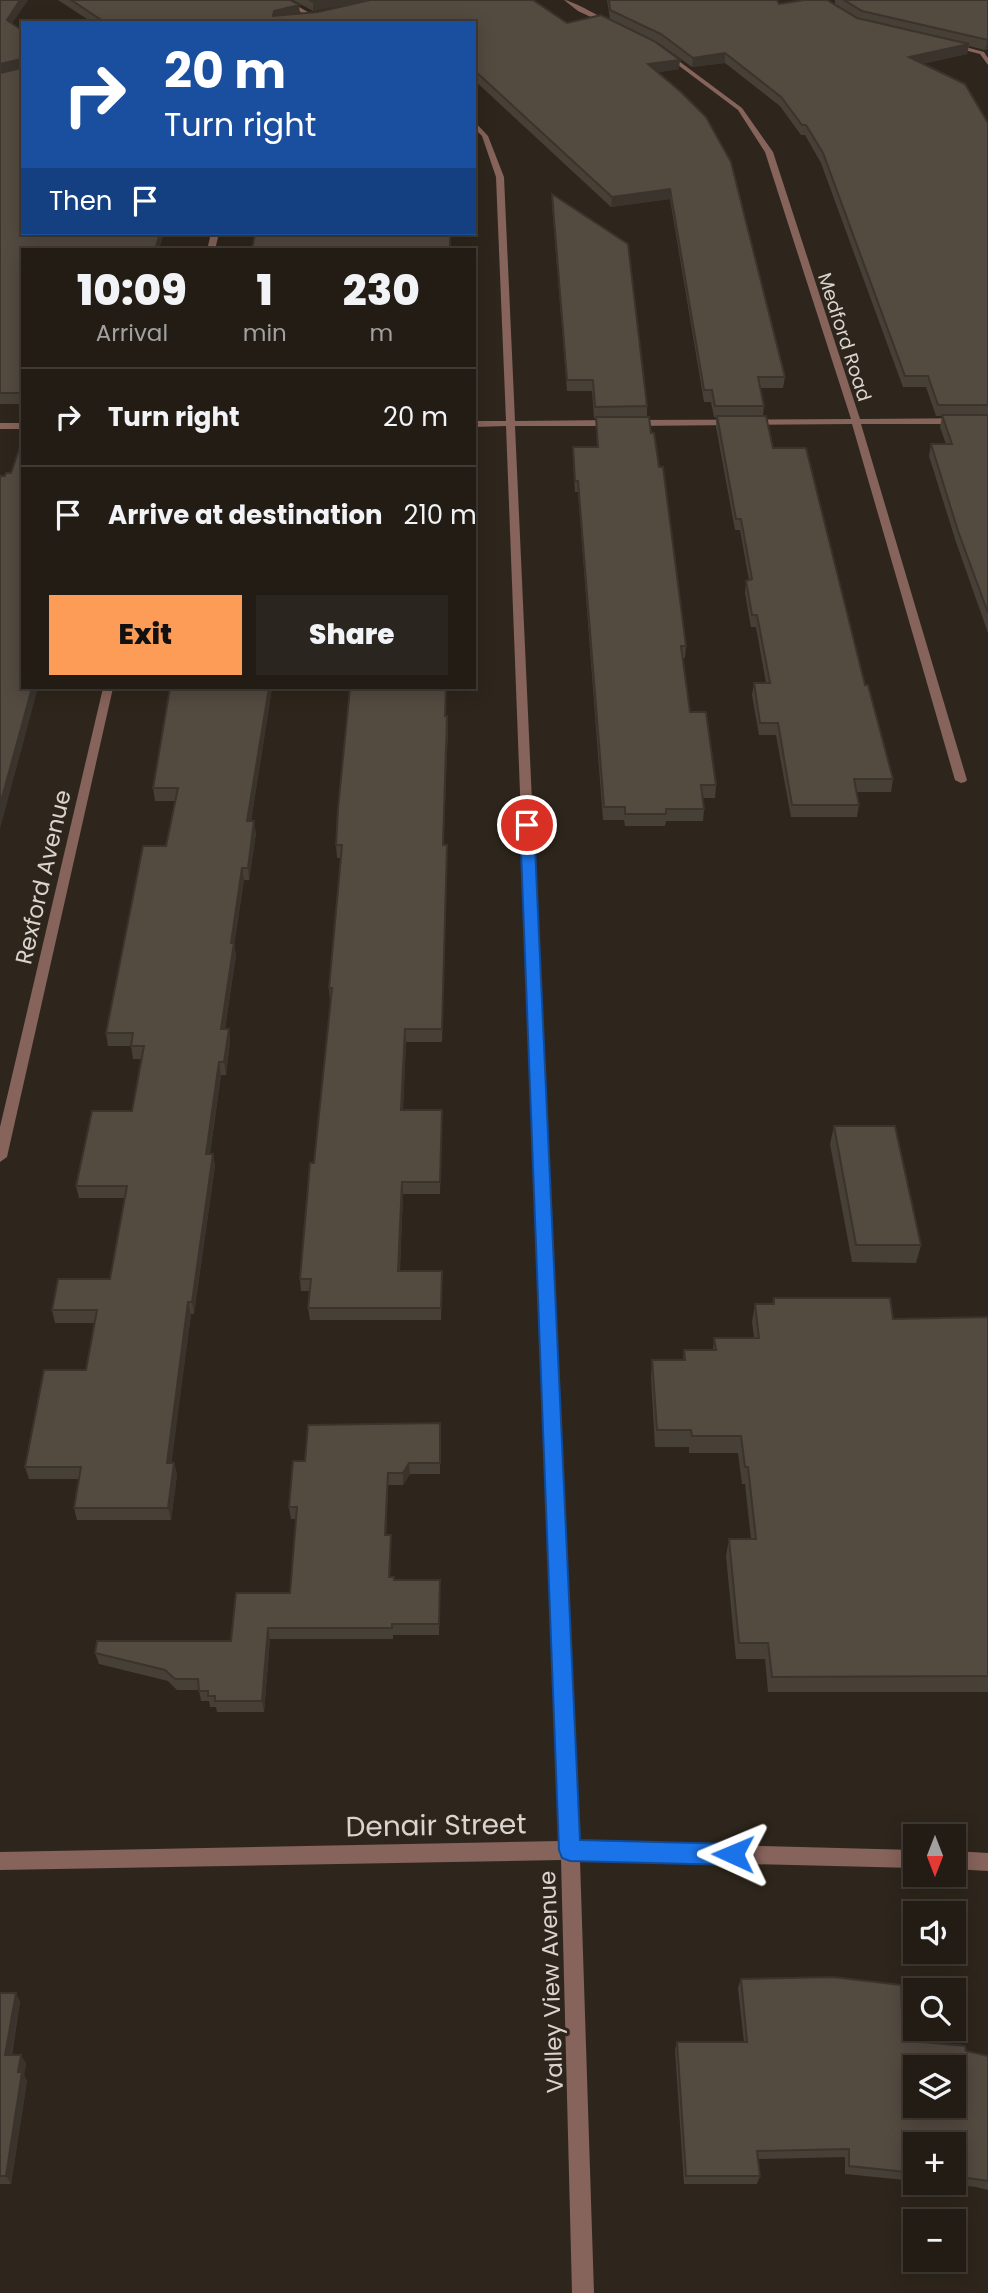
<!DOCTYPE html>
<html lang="en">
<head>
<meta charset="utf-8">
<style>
  :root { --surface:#221c15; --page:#2a251e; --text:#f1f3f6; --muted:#a2a1a0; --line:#3f3a34; --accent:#fd9c56 }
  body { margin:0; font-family:Poppins,sans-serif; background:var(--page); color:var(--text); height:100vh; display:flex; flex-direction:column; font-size:26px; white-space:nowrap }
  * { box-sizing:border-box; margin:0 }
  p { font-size:23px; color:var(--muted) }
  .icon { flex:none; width:38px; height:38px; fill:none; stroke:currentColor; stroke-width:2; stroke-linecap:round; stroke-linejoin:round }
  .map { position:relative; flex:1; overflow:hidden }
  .panel { position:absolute; left:21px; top:248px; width:455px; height:441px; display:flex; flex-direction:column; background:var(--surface); border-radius:0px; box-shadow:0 4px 18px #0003,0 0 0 2px var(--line) }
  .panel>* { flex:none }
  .banner { position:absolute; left:21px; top:21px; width:455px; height:214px; border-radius:0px; box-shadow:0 4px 18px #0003,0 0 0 2px var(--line); background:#1a4fa0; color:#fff; overflow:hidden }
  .needle { width:46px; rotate:180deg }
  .fabs { position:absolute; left:903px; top:1824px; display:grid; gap:14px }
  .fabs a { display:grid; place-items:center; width:63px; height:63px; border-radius:0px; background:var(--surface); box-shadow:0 4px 18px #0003,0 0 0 2px var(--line); font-size:35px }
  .pin { position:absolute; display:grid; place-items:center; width:60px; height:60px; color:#fff; margin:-30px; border:4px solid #fff; border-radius:50%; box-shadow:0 2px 7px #0007 }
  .me { position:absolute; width:77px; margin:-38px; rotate:271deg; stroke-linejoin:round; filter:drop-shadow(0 0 5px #0008) }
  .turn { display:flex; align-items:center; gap:24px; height:147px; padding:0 28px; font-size:32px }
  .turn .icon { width:91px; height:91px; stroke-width:2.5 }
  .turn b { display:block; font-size:49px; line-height:60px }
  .then { display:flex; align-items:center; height:66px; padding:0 28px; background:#0003; gap:14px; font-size:26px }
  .eta { display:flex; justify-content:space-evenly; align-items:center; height:119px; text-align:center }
  .eta b { font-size:42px; font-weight:800; line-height:49px }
  .button { display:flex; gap:14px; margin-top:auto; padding:14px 28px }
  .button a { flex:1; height:80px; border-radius:0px; background:var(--accent); color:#111; font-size:28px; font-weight:800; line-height:80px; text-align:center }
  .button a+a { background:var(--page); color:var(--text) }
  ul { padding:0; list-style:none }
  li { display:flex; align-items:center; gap:21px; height:98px; padding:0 28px; border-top:2px solid var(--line) }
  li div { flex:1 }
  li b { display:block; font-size:26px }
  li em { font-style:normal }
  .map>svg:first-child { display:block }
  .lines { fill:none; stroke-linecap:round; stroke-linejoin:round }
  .minor { fill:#86635b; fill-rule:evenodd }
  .wall { fill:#474037 }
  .shaded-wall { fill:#3a342d }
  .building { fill:#534a40; stroke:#3a342d; stroke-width:2; fill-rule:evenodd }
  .route { fill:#1a73e8; stroke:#114b97; stroke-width:2 }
  .labels { text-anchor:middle; stroke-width:6; stroke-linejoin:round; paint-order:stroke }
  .far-street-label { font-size:19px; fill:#d9d4ce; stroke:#2e261c }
  .street-label { font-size:23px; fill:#d9d4ce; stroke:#2e261c }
  .near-street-label { font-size:28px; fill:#d9d4ce; stroke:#2e261c }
</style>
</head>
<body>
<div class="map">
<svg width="988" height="2293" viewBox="0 0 988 2293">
  <rect width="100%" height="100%" fill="#2e261c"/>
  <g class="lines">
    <!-- minor -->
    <path class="minor" d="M280 0H287L327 23H319Z
      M564 0C571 0 607 20 615 25L610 26 578 11Z
      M951 43 984 52 988 58V65L980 54 949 46Z
      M664 50 742 108 773 152 860 419 988 418V424H861L967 780 965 782 961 783 955 780 852 424 632 426 628 423 632 420 851 419 765 152 738 110 662 53Z
      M474 121 488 136 504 177 515 421 612 420 616 423 612 426H515L579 1841 915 1850V1868L580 1860 594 2293H572L561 1860 0 1870V1852L560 1841 506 426 474 427V421H506L496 177 482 136 474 128Z
      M211 233H219L215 250H207Z
      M0 423H23V429H0Z
      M103 688H113L7 1157 0 1162V1127Z
      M954 1851 988 1853V1871L954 1869Z"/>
  </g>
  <!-- wall -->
  <path class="wall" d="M0 0H28L12 23 23 31V404H0Z
    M58 0H290L300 14 318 12 366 1 313 11 293 0H533L567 23 679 69 658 72 785 377 783 388H760L764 406 763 416 773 448 865 685 893 779 891 792H856L859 805 857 817H791L776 735H759L752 695 754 683H766L756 627H751L745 593 746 581 749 580 740 530H735L716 427V417H714L711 402H704L670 199 611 207 474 80V23H93Z
    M607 0H777L779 4 858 18 835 4V0H988V49L985 50 969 46 967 54 922 64 988 123V633L956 542 929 456 931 444H946L940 427 942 416H936L926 387H903L821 163 805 135H801L780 106 725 63 692 67 660 44 610 19Z
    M552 194 647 406V417L659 467 686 646 685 658H683L690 712 716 785 715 798H703L704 809 703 821H666L665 826H625L624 820H603L578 492H575L573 458V447H597L596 418H594L592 391H567L552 204Z
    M170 688H272L251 821 256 833 249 880H244L234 945 236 955 225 1029H229L230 1042 226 1075H221L210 1154H213L215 1166 194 1314H191L171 1463H174L177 1475 171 1520H77L74 1508 79 1479H29L25 1467 86 1370 95 1323H55L52 1310 110 1279 125 1198H79L76 1186 132 1111 142 1059H133L131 1046H108L106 1033 166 846 175 801H155L153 788Z
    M443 688H446L445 716H447L448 728 443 845H447V858L442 1042H406L403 1110 442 1122 440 1194H403L400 1271 442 1284 441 1320H310L308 1308 310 1291H301L300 1279 314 1163 331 1001H330L329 988 341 858H337L336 845Z
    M834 1126 921 1245 916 1263 852 1262 830 1144Z
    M774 1298 893 1319 988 1317V1692H768L765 1659H736L726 1556 729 1539H751L745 1484H742L738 1453H689V1447H655L651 1377 652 1360H683L684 1350H713L714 1338H754L752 1322 755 1304H772Z
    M440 1435V1474H410L403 1485H388L386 1535 391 1547 390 1577 394 1580 440 1591 439 1635H393V1639H270L264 1712H217L216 1707H210L209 1701H201L199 1690H177L168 1681 99 1664 95 1653 231 1641 290 1593 296 1519H291L289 1507 305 1461Z
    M741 1979 903 2040 966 2051 988 2056V2190L976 2187 931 2182H954V2144H915V2181L845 2174V2157L758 2159 760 2176 757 2184H684L675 2050 677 2042H744L738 1988Z
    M0 1993H16L20 2002 12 2055 26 2063 24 2075 27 2081 11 2184H0Z"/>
  <!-- shaded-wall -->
  <path class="shaded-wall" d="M20 0H28L8 29 7 20Z
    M325 0H371L313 11V2Z
    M299 5 300 14 273 16 274 11Z
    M988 40V49L985 50 987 41Z
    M969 44 967 54 907 67 909 57Z
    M725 53V63L692 67 693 58Z
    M21 59 22 68 0 74V64Z
    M680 60 679 69 648 74V64Z
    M670 189V199L611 207 612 197Z
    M160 233H164L159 250H155Z
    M32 688H38L0 829V805Z
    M269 688H272L249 833 247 821Z
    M447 716 448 728 443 858V845Z
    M254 821 256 833 249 880 248 868Z
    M447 845V858L442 1042V1029Z
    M242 868 244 880 234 945 236 955 223 1042 221 1029 231 943Z
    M229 1029 230 1042 226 1075 224 1062Z
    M405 1029 406 1042 402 1122 401 1110Z
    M219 1062 221 1075 208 1166 206 1154Z
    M213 1154 215 1166 194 1314 192 1302Z
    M402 1182 403 1194 399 1284 398 1271Z
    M188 1302 191 1314 170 1475 167 1463Z
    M174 1463 177 1475 171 1520 168 1508Z
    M409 1463 410 1474 403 1485V1473Z
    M388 1473V1485L386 1547 385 1535Z
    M391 1535V1547L390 1589 389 1577Z
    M268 1628 270 1639 264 1712 262 1701Z
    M16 1993 20 2002 10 2063 5 2055Z
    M21 2055 26 2063 24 2075 27 2081 11 2184 6 2176Z"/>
  <!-- building -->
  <path class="building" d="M0 0H20L7 20 23 31V61L21 59 0 64Z
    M71 0H290L299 5 274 11 273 16 318 12 370 0H533L567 23 601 15 654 41 680 60 648 64 681 92 706 117 731 162 785 377H758L764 406H715L712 390H704L670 189 612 197 474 70V23H106Z
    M309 0H325L313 2Z
    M609 0H777L779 4 804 0H827L857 18 969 44 909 57 965 84 988 123V405H938L928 376H905L823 153 806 125H802L781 97 725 53 693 58 661 34 610 10Z
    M844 0H988V40L862 11Z
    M23 66V233H160L155 250H23V393H0V73L22 68Z
    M552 194 628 244 647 406 595 407 593 380H567Z
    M255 233H450V250H252Z
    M942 415H988V613L958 531 931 444H952Z
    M717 416H766L773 448H806L865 685H868L893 779H854L859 805H792L778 723H760L754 683H770L757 615H752L746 581 752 579 741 519H736Z
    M596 417H649L651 433H654L659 467H663L686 646H681L690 712H706L716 785H701L704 809H666V814H625V807H604L578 481H575L573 447H598Z
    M23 438V688H32L0 805V476H5L6 473H11Z
    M170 688H269L247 821H254L248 868H242L231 943H234L221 1029H229L224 1062H219L206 1154H213L192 1302H188L167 1463H174L168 1508H74L81 1467H25L44 1370H86L97 1310H52L58 1279H110L127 1186H76L92 1111H132L144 1046H131L133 1033H106L143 846H166L178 788H153Z
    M350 688H446L445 716H447L443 845H447L442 1029H405L401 1110H442L440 1182H402L398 1271H442L441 1308H308L311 1279H300L310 1163H314L332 988H329L342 845H336L338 808Z
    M834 1126H895L921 1245H856Z
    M774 1298H890L893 1319 988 1317V1676L772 1677 768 1643H739L729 1539H756L748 1467H745L741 1436H692L691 1430H657L652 1360H685L684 1350H716L714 1338H759L755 1304H774Z
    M440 1423V1463H409L403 1473H388L385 1535H391L389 1577H394V1580H440L439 1624H392V1628H268L262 1701H215V1696H208V1691H199L198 1679H175L165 1670 95 1653 97 1641H231L236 1593H290L297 1507H289L293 1461H305L308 1425Z
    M833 1977 901 1985 903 2040 965 2046 966 2051 988 2056V2181L954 2176V2144H915V2173L849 2166V2149L757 2151 760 2176H686L677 2042H747L741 1979ZM915 2067H954V2105H915Z
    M0 1993H16L5 2055H21L18 2072H22L6 2176H0Z"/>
  <!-- route -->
  <path class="route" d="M527 821 534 825 580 1840 733 1844 741 1847 744 1854 741 1862 733 1865 570 1861 562 1858 559 1850 520 825Z"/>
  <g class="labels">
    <!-- far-street labels -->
    <g class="far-street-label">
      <text transform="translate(845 337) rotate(72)" y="7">Medford Road</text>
    </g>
    <!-- street labels -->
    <g class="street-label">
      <text transform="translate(43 877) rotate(-77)" y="8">Rexford Avenue</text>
      <text transform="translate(551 1982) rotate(-92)" y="8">Valley View Avenue</text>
    </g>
    <!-- near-street labels -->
    <g class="near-street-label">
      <text transform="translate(436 1825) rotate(-1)" y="10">Denair Street</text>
    </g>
  </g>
</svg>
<div class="fabs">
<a><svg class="needle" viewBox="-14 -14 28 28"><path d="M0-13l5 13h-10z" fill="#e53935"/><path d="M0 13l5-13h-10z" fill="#a2a1a0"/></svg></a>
<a><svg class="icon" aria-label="sound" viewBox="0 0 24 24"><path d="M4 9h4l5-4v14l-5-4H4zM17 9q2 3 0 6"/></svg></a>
<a><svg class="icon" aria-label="search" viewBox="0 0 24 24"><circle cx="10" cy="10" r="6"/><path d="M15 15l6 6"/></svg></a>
<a><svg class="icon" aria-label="layers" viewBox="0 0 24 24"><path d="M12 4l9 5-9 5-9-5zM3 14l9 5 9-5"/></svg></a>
<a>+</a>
<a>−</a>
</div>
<div class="pin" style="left:527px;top:825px;background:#d93025"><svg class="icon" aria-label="arrive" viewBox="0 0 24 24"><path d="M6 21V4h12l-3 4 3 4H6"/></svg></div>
<svg class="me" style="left:733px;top:1854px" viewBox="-20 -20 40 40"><path d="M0-17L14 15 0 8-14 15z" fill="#1a73e8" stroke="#fff" stroke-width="4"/></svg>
<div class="banner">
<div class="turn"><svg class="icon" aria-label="right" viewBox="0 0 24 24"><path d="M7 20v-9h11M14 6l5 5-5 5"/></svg><div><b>20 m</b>Turn right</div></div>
<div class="then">Then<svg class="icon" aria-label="arrive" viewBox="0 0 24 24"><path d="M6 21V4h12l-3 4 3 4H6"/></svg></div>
</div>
<section class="panel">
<div class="eta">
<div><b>10:09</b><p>Arrival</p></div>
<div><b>1</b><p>min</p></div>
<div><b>230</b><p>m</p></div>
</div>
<ul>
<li><svg class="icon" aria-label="right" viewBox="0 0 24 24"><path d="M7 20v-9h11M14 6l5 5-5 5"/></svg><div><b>Turn right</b></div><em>20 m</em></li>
<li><svg class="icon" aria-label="arrive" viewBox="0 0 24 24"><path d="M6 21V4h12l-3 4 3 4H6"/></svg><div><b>Arrive at destination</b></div><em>210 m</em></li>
</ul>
<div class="button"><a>Exit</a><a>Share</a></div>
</section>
</div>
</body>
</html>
